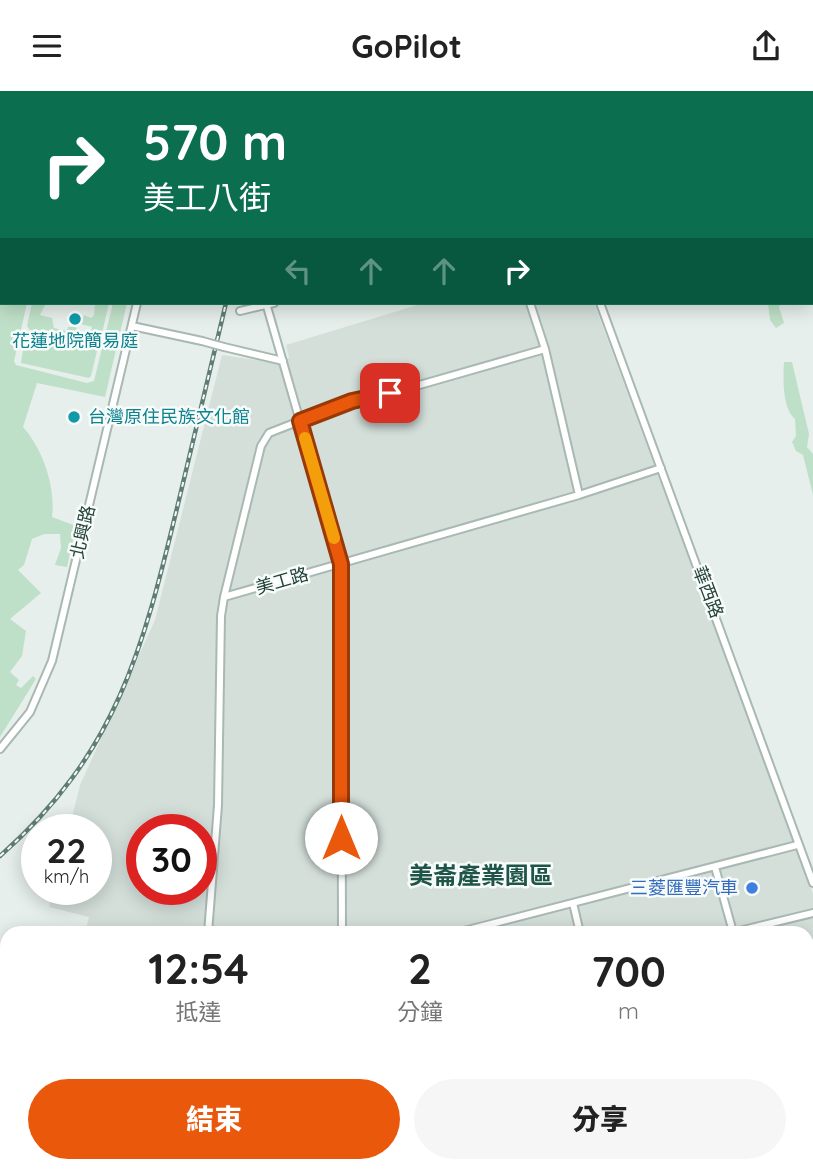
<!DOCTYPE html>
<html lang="zh-TW">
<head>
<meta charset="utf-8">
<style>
  :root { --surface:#fff; --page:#f6f6f6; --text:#222; --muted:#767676; --accent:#ea580c }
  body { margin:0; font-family:Quicksand,"Noto Sans TC",sans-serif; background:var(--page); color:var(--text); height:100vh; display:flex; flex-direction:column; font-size:26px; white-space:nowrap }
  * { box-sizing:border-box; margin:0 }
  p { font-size:23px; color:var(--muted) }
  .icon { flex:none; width:38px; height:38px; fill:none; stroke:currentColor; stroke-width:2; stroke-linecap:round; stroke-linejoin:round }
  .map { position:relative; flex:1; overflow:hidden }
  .drawer { position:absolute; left:0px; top:835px; width:814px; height:247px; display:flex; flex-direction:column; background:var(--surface); border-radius:21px 21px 0 0; box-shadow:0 4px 18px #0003 }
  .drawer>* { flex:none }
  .top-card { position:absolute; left:0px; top:0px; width:814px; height:214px; box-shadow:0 4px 18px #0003; background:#0b6e4f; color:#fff; overflow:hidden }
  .speed { position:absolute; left:21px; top:723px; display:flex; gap:14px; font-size:35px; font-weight:700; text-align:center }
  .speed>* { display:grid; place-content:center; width:91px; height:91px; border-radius:50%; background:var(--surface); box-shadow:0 4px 18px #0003; line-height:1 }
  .speed small { font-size:18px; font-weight:400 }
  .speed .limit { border:10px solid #d22; background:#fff; color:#111 }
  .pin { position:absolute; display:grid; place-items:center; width:60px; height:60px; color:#fff; margin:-30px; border-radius:14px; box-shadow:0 4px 10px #0006 }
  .me { position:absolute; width:77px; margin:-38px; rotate:0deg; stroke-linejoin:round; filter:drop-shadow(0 0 5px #0008) }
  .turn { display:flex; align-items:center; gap:24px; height:147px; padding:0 28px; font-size:32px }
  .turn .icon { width:91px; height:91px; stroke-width:2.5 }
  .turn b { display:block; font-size:49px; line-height:60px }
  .lanes { display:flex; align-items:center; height:66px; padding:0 28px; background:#0003; justify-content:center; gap:35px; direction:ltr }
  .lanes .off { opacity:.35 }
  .eta { display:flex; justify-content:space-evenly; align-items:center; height:119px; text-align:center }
  .eta b { font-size:42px; font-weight:800; line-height:49px }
  .button { display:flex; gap:14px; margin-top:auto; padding:14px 28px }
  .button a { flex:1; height:80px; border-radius:42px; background:var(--accent); color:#fff; font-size:28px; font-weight:800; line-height:80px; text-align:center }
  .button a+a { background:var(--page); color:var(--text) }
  header { display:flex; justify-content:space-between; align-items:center; height:91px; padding:0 28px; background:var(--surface); font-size:32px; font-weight:800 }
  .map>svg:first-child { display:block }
  .built { fill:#d4dfda; fill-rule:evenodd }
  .green { fill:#bfe0c8 }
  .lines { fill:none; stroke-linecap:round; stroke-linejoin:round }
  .stream { stroke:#8ec9d4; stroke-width:2 }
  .taxiway { stroke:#a2b6b0; stroke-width:14 }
  .minor-casing { stroke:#a8b8b2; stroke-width:10 }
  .minor { stroke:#fff; stroke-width:6 }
  .rail-casing { stroke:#5f7d75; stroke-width:4.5 }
  .rail { stroke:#f7fbf9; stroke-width:2; stroke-dasharray:5; stroke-linecap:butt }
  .minor-bridge-casing { stroke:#a8b8b2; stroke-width:10; stroke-linecap:butt }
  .minor-bridge { stroke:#fff; stroke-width:6 }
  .route-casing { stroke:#983908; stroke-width:18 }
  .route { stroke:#ea580c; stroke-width:12 }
  .slow { stroke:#f59e0b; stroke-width:12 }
  .culture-dot { fill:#0f9aa8; stroke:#f7fbf9; stroke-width:2.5 }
  .shop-dot { fill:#3f7fe0; stroke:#f7fbf9; stroke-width:2.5 }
  .labels { text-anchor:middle; stroke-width:5; stroke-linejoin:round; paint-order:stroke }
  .culture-label { font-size:18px; fill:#0d838f; stroke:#f7fbf9 }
  .street-label { font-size:18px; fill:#24423a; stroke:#f7fbf9 }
  .shop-label { font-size:18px; fill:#366cbe; stroke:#f7fbf9; text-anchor:end }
  .district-label { font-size:24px; font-weight:bold; fill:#1f5548; stroke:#f7fbf9 }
</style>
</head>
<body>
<header><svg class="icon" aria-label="menu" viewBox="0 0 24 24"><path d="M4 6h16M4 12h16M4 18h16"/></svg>GoPilot<svg class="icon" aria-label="share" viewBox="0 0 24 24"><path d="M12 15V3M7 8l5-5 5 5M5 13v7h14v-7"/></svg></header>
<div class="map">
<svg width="813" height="1080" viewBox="0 0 813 1080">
  <rect width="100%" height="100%" fill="#e6efeb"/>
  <!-- built -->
  <path class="built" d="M295 0H521L522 2H295Z
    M424 212H594L813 803V861L807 863V842H85L89 826 49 816 53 798H96V738H69L80 694 155 529 222 264 276 272 289 267 286 254ZM142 738H201V798H142Z
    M30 1074H506L508 1080H29Z"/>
  <!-- green -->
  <path class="green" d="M0 114 2 212H27L14 270 16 274 87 292 94 290 113 212H127L105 306 37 292 23 336C43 358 56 397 52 426L76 435 67 476 55 474 61 457 60 443H44L32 448 24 474 18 479 41 502 10 528 26 540 22 565 10 581 19 589 16 594 21 597 33 585 36 588 0 646Z
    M32 212H46L40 224 52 227 54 237 67 240 68 236H76L79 243 90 246 92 236 81 233 84 224 91 227 94 224 95 214 89 212H109L100 251 95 254 30 239 27 235Z
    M768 212H781L779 216 784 232 776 237 770 229Z
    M29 243 94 258 97 260 91 285 89 287 21 272 25 245Z
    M784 271H792L809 343 807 356 813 363V404L803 364 796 360 792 351 796 345 795 328C782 317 783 286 784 271Z
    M807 898 813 910V1080H716L712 1075 807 1074Z
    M0 984 7 989V1016L0 1021Z
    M587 1075H651L652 1080H589Z"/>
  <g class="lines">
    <!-- stream -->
    <path class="stream" d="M291 2V0"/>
    <!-- taxiway -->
    <path class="taxiway" d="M783 0 784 2
      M812 43 813 45"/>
    <defs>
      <path id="minor" d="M39 0 47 2
        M525 0V2
        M13 2 14 0
        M68 2V0
        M120 2V0
        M184 2V0
        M0 51 2 43
        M0 71 2 72
        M0 108H2
        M266 212 341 473 342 842
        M530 212 545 258 579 404
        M600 212 813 792
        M240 220 274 212
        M132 235 202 250
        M224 256 283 270
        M224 506 261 355 269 342 351 310 409 297 545 258
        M0 658 30 621 52 570 137 212
        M715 776 733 841
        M573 812 580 842
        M208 842 218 714 221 525 224 506 579 404 661 377
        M456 842 797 754
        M731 842 813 822
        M0 1032 7 1027
        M106 1074 108 1080
        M264 1074 266 1080
        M423 1074 425 1080
        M333 1080 348 1074"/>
    </defs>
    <!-- minor casing -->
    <use href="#minor" class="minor-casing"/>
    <!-- minor -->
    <use href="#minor" class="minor"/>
    <defs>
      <path id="rail" d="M276 2 277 0
        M0 765C117 662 143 558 178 413 194 346 210 279 226 212"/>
    </defs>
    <!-- rail casing -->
    <use href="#rail" class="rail-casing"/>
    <!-- rail -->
    <use href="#rail" class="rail"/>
    <defs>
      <path id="minor-bridge" d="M202 250 224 256"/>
    </defs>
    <!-- minor-bridge casing -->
    <use href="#minor-bridge" class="minor-bridge-casing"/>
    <!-- minor-bridge -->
    <use href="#minor-bridge" class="minor-bridge"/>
  </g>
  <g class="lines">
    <defs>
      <path id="route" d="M341 747V473L300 330 352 310 390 302"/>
    </defs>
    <!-- route casing -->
    <use href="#route" class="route-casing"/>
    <!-- route -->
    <use href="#route" class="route"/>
    <!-- slow -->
    <path class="slow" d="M305 347 334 447"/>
  </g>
  <!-- markers -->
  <g class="culture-dot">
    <circle cx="75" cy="228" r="7"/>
    <circle cx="74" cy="326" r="7"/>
  </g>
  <circle class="shop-dot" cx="752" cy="797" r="7"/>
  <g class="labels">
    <!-- culture labels -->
    <g class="culture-label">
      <text x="75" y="256">花蓮地院簡易庭</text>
      <text x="88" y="332" text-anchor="start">台灣原住民族文化館</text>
    </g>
    <!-- street labels -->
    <g class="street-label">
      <text transform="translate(83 441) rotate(-77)" y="6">北興路</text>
      <text transform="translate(282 490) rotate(-16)" y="6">美工路</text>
      <text transform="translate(708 501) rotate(69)" y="6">華西路</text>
    </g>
    <!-- shop labels -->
    <g class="shop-label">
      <text x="738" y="803">三菱匯豐汽車</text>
    </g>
    <!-- district labels -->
    <g class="district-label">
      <text x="481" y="793">美崙產業園區</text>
    </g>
  </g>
</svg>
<div class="speed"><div>22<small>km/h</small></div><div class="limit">30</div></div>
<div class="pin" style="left:390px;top:302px;background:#d93025"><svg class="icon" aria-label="arrive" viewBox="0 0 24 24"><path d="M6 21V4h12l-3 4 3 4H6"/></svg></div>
<svg class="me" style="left:341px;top:747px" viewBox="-20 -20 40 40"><circle r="19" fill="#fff"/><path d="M0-13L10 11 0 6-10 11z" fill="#ea580c"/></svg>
<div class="top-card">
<div class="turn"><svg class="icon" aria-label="right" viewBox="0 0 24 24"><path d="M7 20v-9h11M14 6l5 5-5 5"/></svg><div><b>570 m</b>美工八街</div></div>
<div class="lanes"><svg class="icon off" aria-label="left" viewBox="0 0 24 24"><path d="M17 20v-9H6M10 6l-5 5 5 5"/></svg><svg class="icon off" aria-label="ahead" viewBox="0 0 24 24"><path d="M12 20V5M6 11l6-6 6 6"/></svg><svg class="icon off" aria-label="ahead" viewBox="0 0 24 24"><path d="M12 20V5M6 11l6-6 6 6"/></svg><svg class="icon" aria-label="right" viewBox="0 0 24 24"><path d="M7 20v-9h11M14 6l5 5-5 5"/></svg></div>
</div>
<section class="drawer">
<div class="eta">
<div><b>12:54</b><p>抵達</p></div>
<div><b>2</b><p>分鐘</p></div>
<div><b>700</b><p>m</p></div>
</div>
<div class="button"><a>結束</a><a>分享</a></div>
</section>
</div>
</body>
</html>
